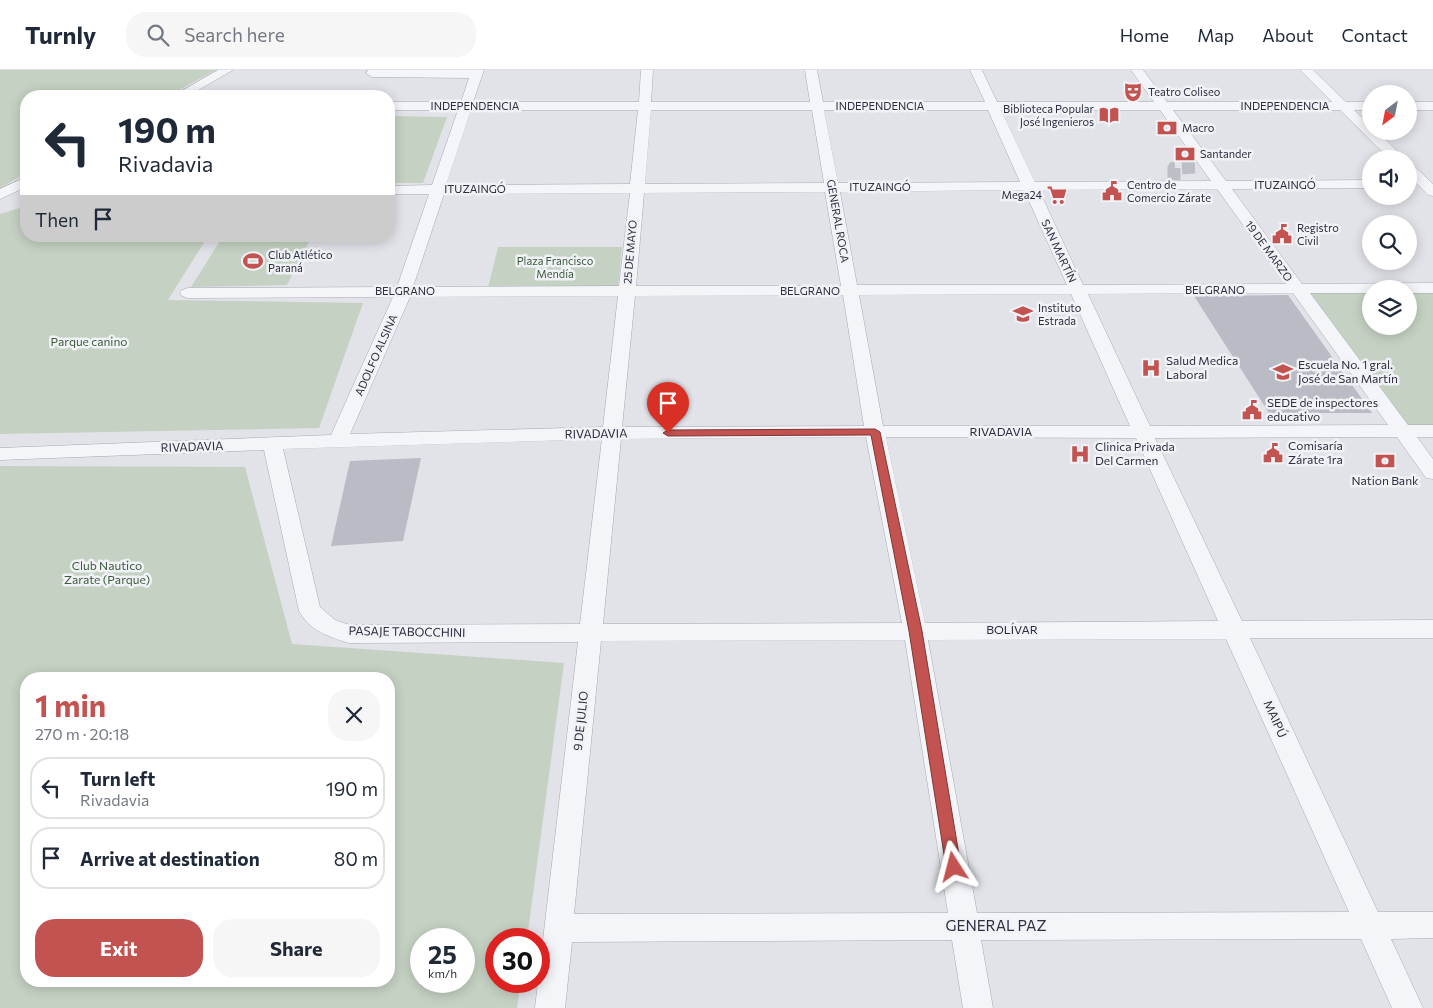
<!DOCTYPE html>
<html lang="en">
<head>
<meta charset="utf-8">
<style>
  :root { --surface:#fff; --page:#f6f6f7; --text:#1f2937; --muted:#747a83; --line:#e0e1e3; --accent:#c35351 }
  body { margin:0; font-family:Commissioner,sans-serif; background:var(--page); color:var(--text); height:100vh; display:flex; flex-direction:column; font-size:19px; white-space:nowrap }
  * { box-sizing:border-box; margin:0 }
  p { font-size:16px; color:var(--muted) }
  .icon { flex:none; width:28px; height:28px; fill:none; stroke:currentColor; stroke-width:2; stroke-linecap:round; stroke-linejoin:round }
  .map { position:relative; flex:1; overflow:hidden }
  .side { position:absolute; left:20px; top:602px; width:375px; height:315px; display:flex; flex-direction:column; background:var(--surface); border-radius:20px; box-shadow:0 2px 12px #0003 }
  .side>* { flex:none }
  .hud { position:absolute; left:20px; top:20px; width:375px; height:152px; border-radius:20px; box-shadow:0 2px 12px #0003; background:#fff; color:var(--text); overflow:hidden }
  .needle { width:32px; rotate:212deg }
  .buttons { position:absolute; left:1362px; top:15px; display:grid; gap:10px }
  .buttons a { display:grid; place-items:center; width:55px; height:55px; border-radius:50%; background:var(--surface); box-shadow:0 2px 12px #0003; font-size:25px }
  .speed { position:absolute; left:410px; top:858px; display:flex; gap:10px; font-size:25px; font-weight:700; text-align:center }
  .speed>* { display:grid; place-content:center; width:65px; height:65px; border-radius:50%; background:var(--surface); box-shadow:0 2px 12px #0003; line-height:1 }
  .speed small { font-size:12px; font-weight:400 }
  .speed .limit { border:8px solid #d22; background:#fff; color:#111 }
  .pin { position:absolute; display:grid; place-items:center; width:42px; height:42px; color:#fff; margin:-51px -21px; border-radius:50% 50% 50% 0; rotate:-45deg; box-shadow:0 0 5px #0007 }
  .pin .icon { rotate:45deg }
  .me { position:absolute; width:55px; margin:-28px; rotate:351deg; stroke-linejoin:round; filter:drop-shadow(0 0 4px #0008) }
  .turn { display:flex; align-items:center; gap:18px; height:105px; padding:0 15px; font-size:22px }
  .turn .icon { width:65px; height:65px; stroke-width:2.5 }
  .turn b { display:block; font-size:35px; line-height:42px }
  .then { display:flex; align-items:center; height:48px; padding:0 15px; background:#0003; gap:10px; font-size:19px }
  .round { display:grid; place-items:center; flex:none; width:52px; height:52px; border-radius:20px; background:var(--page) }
  .summary { display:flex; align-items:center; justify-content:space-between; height:85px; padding:0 15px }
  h1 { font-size:30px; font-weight:700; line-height:38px; color:var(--accent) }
  .primary-button { display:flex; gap:10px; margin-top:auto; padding:10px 15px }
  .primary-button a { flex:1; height:58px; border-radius:20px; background:var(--accent); color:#fff; font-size:20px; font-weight:700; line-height:58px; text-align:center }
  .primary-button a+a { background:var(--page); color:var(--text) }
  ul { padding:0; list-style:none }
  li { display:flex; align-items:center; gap:15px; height:62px; margin:0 10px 8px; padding:0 5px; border:2px solid var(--line); border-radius:20px }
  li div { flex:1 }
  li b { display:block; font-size:19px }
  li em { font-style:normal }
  header { display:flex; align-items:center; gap:30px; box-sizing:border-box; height:70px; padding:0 25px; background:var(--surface); border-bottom:1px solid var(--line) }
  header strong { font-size:24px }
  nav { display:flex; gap:28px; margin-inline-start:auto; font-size:18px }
  .search { width:350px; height:45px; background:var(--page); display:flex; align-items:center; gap:12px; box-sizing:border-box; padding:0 18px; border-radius:20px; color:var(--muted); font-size:19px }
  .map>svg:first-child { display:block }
  .green { fill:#c5d2c3; fill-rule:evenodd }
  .building { fill:#b9bcc5 }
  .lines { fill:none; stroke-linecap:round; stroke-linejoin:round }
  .minor-tunnel { stroke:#bdbfc7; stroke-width:13; stroke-dasharray:13 7; stroke-linecap:butt }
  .minor-casing { stroke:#a7a9b3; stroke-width:1 }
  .minor { fill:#f4f5f8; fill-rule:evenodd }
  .route { fill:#c35351; stroke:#7f3635 }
  .labels { text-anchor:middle; stroke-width:5; stroke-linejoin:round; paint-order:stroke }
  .far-poi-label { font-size:11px; fill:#2b2f3f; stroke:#f1f2f6; text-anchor:start }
  .far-street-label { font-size:11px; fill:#2b2f3f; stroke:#f1f2f6 }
  .far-park-label { font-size:11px; fill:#3a5a3a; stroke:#f1f2f6 }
  .park-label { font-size:12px; fill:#3a5a3a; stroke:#f1f2f6 }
  .poi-label { font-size:12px; fill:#2b2f3f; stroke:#f1f2f6; text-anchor:start }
  .street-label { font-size:12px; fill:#2b2f3f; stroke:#f1f2f6 }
  .near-street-label { font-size:15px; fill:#2b2f3f; stroke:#f1f2f6 }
</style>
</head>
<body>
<header>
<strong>Turnly</strong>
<div class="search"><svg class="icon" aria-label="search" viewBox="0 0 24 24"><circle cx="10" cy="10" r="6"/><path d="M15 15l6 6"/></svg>Search here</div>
<nav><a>Home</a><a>Map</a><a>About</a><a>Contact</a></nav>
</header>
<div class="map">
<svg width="1433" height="938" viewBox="0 0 1433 938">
  <rect width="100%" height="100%" fill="#e2e3e9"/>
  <!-- green -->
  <path class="green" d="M0 0H216L168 26H26V103L0 118Z
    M389 46 447 47 423 113H389Z
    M26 136V166H208L168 230 363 233 319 358 0 364V144Z
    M223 166H312L287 215 191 217Z
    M498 177H622L618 218H488Z
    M1409 221H1433V357H1414L1406 354 1309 224 1314 222H1371V256H1409Z
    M0 396 245 397 292 574 564 593 527 869H496V911H521L517 938H0ZM26 609H389V911H26ZM421 869H464V911H421Z"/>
  <!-- building -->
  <path class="building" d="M1288 225 1372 343H1269L1194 226Z
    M421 388 403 471 331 476 350 391Z"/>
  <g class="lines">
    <!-- minor-tunnel -->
    <path class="minor-tunnel" d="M1174 110V98L1198 97"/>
    <defs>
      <path id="minor" d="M218 0H233L188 26H173Z
        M368 0H484L473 32H639L641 0H653L651 32H810L805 0H817L823 32H985L970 0H982L997 32H1154L1131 0H1143L1167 32H1332L1300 0H1313L1346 32H1371V40H1354L1371 56V61H1377L1405 89H1390L1340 40H1173L1226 111 1371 110V118L1232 119 1302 214 1433 213V223H1409V219H1371V223H1310L1408 355H1433V367H1417L1433 389V409L1426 408 1397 367 1155 368 1242 551 1433 550V568H1250L1378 842H1433V868L1391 869 1423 938H1392L1361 869 981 870 993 938H963L952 870 572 872 565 938H535L578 572 349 573C329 567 309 560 299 541L264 380 0 390V378L331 365 393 227 188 228 182 226 180 223 182 220 188 218 397 217 429 124H389V116L432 115 458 40H389V32H461L469 8 372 7 366 3ZM471 40H638L630 114 446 115ZM651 40H812L824 113 645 114ZM824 40H988L1020 112 838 113ZM1001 40H1160L1211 111 1035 112ZM1217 119 1286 214 1083 215 1039 120ZM1024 120 1067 215H857L840 122ZM825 122 841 216H636L644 123ZM630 123 619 216 413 217 444 124ZM1293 223 1388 355 1150 356 1088 224ZM1071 224 1130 356H883L859 225ZM843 225 864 356 622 357 635 226ZM618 226 603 357 350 364 410 227ZM866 367 902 553 603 554 621 369ZM886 367 1136 368 1218 551 925 553ZM602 369 580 554 350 555 335 550 320 537 283 379ZM1226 569 1349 842 977 843 928 570ZM905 570 948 843 574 844 601 571Z
        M1409 32H1433V40H1409Z
        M1409 95 1414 96 1433 114V126L1428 125 1409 106Z
        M26 107V117L0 129V119Z"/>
    </defs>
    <!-- minor casing -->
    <use href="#minor" class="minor-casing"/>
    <!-- minor -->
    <use href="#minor" class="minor"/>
  </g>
  <!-- route -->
  <path class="route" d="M875 359 880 362 922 561 961 797 959 802 954 804 948 802 946 797 909 561 871 365 668 366 663 363 668 360Z"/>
  <!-- icons -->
  <defs>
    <symbol id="theatre-bare" viewBox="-9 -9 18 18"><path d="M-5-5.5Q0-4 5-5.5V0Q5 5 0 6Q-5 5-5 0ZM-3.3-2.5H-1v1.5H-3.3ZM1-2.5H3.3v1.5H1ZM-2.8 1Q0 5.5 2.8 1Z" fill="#c35351" stroke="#f1f2f6" stroke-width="2.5" paint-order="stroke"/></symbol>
    <symbol id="library-bare" viewBox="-9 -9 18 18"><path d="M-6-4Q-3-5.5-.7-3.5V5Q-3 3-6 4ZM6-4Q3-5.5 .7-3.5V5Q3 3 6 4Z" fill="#c35351" stroke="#f1f2f6" stroke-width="2.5" paint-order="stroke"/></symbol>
    <symbol id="bank-bare" viewBox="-9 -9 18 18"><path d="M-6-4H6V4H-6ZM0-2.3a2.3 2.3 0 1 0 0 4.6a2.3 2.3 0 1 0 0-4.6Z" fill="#c35351" stroke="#f1f2f6" stroke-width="2.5" paint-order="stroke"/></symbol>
    <symbol id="civic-bare" viewBox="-9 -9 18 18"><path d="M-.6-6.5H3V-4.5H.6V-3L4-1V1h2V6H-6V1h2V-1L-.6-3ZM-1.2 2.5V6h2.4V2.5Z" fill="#c35351" stroke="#f1f2f6" stroke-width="2.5" paint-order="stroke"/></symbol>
    <symbol id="supermarket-bare" viewBox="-9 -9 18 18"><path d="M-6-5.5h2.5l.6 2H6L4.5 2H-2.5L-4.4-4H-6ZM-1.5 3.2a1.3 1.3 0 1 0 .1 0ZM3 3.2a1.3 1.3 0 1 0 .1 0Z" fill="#c35351" stroke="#f1f2f6" stroke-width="2.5" paint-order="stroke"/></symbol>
    <symbol id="stadium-bare" viewBox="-9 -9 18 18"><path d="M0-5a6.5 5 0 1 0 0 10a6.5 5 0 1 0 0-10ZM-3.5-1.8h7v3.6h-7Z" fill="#c35351" stroke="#f1f2f6" stroke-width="2.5" paint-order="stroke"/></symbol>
    <symbol id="school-bare" viewBox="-9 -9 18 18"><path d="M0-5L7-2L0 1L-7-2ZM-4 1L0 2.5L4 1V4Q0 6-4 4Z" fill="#c35351" stroke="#f1f2f6" stroke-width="2.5" paint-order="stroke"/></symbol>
    <symbol id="hospital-bare" viewBox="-9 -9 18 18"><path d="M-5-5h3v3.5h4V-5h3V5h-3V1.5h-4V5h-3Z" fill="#c35351" stroke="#f1f2f6" stroke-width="2.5" paint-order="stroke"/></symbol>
  </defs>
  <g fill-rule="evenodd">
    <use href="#theatre-bare" x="1119" y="8" width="28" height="28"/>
    <use href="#library-bare" x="1095" y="31" width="28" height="28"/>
    <use href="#bank-bare" x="1153" y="44" width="28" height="28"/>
    <use href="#bank-bare" x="1171" y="70" width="28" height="28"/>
    <use href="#civic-bare" x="1098" y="107" width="28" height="28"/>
    <use href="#supermarket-bare" x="1043" y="111" width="28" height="28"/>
    <use href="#civic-bare" x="1268" y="150" width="28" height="28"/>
    <use href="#stadium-bare" x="239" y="177" width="28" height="28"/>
    <use href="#school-bare" x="1009" y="230" width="28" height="28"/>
    <use href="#hospital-bare" x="1137" y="284" width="28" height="28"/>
    <use href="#school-bare" x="1269" y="288" width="28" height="28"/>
    <use href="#civic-bare" x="1238" y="326" width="28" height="28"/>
    <use href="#civic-bare" x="1259" y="369" width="28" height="28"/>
    <use href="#hospital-bare" x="1066" y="370" width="28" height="28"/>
    <use href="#bank-bare" x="1371" y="377" width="28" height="28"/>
  </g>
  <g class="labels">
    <!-- far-poi labels -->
    <g class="far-poi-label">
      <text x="1148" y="26">Teatro Coliseo</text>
      <text x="1094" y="43" text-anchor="end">Biblioteca Popular<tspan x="1094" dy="13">José Ingenieros</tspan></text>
      <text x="1182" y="62">Macro</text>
      <text x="1200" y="88">Santander</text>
      <text x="1127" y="119">Centro de<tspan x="1127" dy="13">Comercio Zárate</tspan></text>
      <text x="1042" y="129" text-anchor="end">Mega24</text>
      <text x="1297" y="162">Registro<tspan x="1297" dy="13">Civil</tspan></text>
      <text x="268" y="189">Club Atlético<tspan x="268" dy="13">Paraná</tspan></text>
      <text x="1038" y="242">Instituto<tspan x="1038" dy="13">Estrada</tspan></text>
    </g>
    <!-- far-street labels -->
    <g class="far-street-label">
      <text x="475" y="40">INDEPENDENCIA</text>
      <text x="880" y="40">INDEPENDENCIA</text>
      <text x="1285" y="40">INDEPENDENCIA</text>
      <text x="1285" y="119">ITUZAINGÓ</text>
      <text x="880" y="121">ITUZAINGÓ</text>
      <text x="475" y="123">ITUZAINGÓ</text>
      <text transform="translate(838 151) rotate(80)" y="4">GENERAL ROCA</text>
      <text transform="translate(1059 181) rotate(65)" y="4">SAN MARTÍN</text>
      <text transform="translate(1269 181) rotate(54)" y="4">19 DE MARZO</text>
      <text transform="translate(630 182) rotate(-85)" y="4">25 DE MAYO</text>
      <text x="1215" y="224">BELGRANO</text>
      <text x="405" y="225">BELGRANO</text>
      <text x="810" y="225">BELGRANO</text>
      <text transform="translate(376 285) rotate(-66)" y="4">ADOLFO ALSINA</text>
    </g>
    <!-- far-park labels -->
    <g class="far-park-label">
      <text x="555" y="195">Plaza Francisco<tspan x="555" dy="13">Mendía</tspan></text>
    </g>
    <!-- park labels -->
    <g class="park-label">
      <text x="89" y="276">Parque canino</text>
      <text x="107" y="500">Club Nautico<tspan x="107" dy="14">Zarate (Parque)</tspan></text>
    </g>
    <!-- poi labels -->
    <g class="poi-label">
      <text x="1166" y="295">Salud Medica<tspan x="1166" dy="14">Laboral</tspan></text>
      <text x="1298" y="299">Escuela No. 1 gral.<tspan x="1298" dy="14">José de San Martín</tspan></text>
      <text x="1267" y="337">SEDE de inspectores<tspan x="1267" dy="14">educativo</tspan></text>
      <text x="1288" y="380">Comisaría<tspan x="1288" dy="14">Zárate 1ra</tspan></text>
      <text x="1095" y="381">Clinica Privada<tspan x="1095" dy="14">Del Carmen</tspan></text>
      <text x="1385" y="415" text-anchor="middle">Nation Bank</text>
    </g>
    <!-- street labels -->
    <g class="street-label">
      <text x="1001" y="366">RIVADAVIA</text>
      <text transform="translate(596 364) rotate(-1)" y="4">RIVADAVIA</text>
      <text transform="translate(192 377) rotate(-2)" y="4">RIVADAVIA</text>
      <text x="1012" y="564">BOLÍVAR</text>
      <text transform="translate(407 562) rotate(1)" y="4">PASAJE TABOCCHINI</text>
      <text transform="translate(1275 649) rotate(66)" y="4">MAIPÚ</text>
      <text transform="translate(581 651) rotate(-84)" y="4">9 DE JULIO</text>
    </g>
    <!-- near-street labels -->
    <g class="near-street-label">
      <text x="996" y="861">GENERAL PAZ</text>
    </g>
  </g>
</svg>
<div class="buttons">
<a><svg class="needle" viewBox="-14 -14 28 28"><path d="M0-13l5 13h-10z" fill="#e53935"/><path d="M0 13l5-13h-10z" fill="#747a83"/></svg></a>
<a><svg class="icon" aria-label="sound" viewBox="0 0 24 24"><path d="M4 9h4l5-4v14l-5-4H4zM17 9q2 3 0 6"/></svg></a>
<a><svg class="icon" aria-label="search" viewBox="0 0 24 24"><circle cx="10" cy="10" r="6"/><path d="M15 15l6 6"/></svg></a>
<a><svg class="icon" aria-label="layers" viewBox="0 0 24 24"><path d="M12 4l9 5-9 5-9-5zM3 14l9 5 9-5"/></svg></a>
</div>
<div class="speed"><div>25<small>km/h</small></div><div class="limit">30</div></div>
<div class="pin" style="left:668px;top:363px;background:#d93025"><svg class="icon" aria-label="arrive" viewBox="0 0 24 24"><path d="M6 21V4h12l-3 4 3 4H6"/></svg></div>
<svg class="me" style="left:954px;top:797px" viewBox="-20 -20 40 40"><path d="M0-17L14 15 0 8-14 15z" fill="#c35351" stroke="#fff" stroke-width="4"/></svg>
<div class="hud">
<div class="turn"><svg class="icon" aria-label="left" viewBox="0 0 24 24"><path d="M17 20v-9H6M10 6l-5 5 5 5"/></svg><div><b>190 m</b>Rivadavia</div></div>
<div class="then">Then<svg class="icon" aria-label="arrive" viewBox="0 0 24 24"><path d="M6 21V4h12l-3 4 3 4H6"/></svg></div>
</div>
<section class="side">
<div class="summary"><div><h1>1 min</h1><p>270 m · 20:18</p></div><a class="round"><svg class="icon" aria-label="close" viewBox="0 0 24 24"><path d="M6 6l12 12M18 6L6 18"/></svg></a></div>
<ul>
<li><svg class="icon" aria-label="left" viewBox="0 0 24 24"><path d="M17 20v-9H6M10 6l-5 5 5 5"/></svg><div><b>Turn left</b><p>Rivadavia</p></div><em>190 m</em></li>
<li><svg class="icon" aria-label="arrive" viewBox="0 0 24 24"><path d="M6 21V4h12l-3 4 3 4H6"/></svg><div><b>Arrive at destination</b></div><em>80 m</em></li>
</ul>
<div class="primary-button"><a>Exit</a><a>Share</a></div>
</section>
</div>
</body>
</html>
